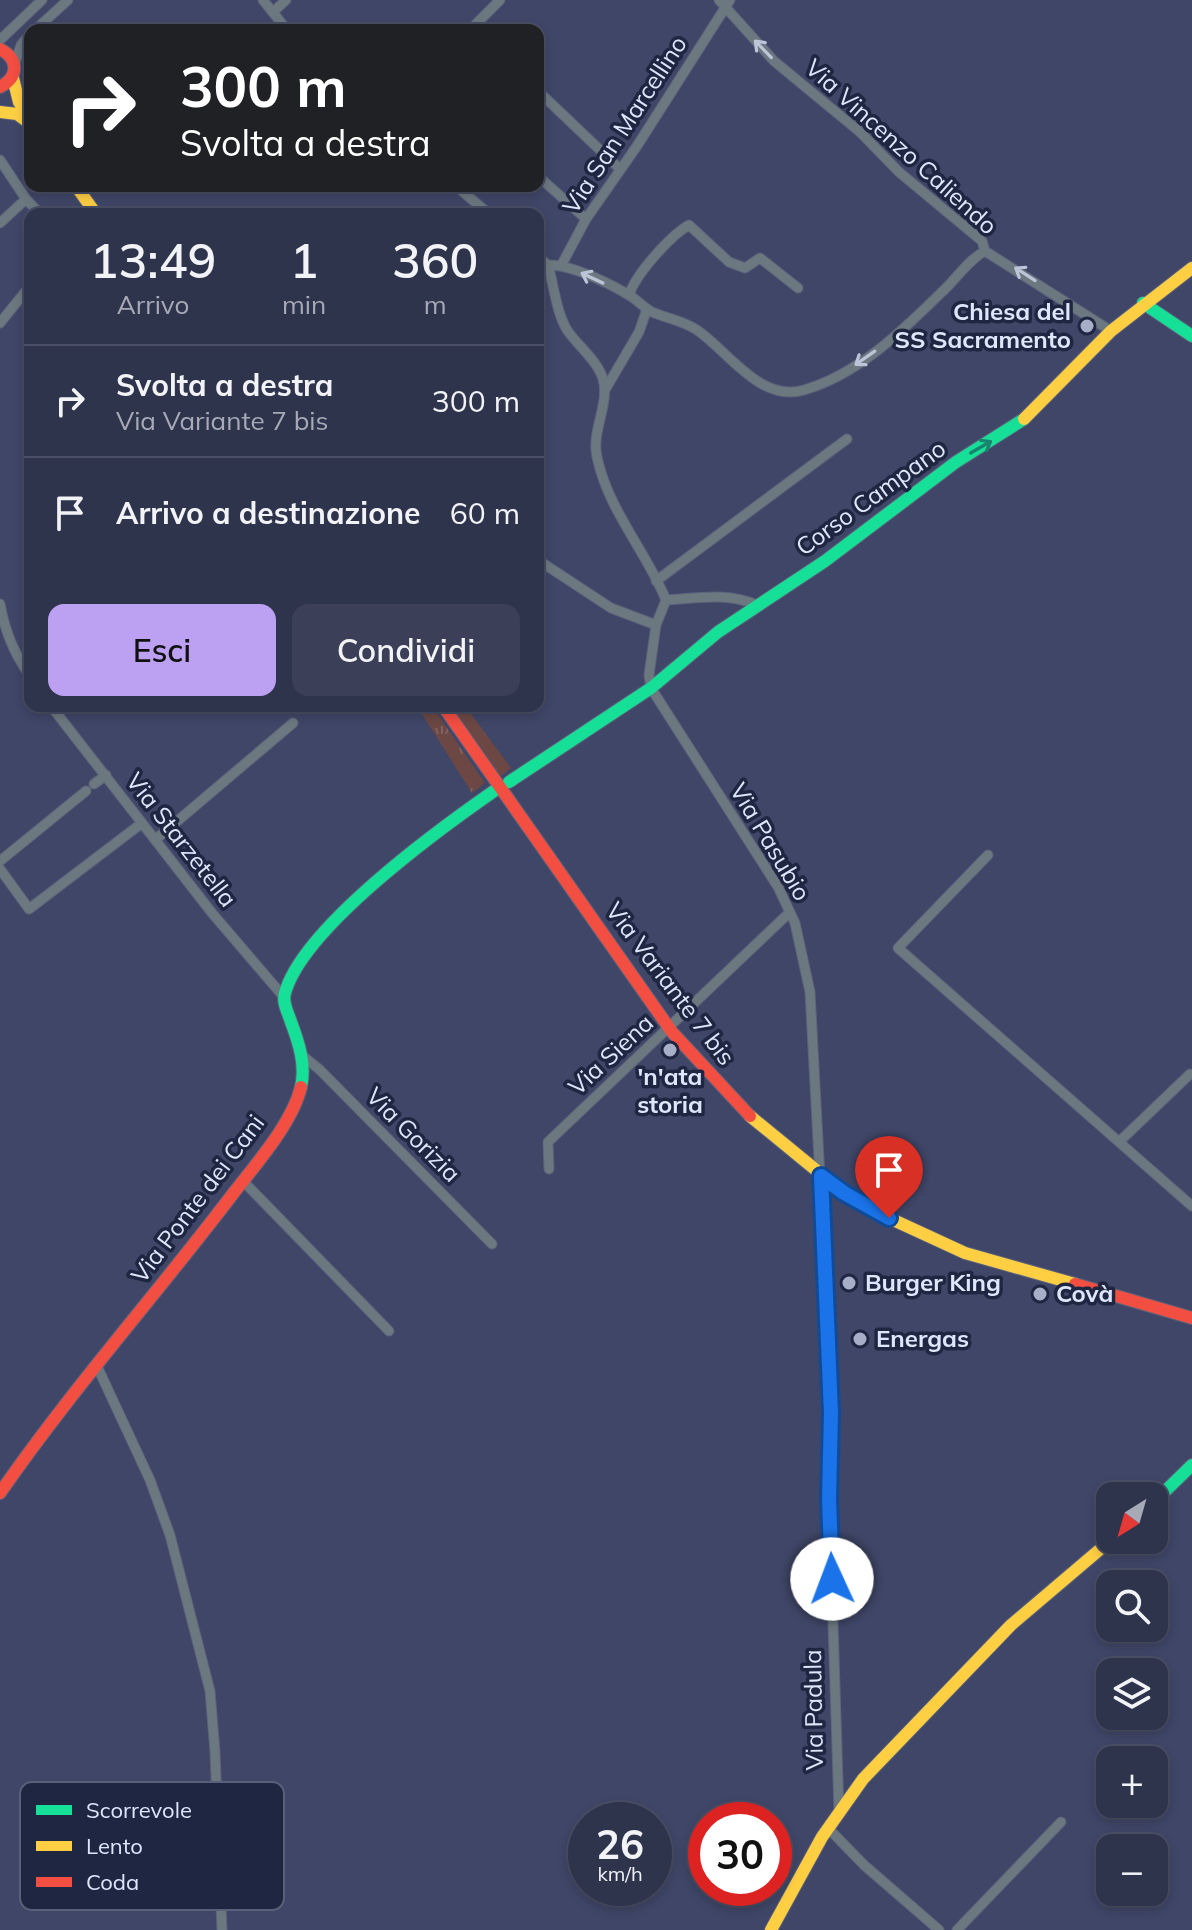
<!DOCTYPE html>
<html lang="it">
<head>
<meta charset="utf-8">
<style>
  :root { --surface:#2f344d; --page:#3b3f57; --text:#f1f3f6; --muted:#a7aab6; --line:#4a4f65; --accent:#bca0f2 }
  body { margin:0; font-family:Mulish,sans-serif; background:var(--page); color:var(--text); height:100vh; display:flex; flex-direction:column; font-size:30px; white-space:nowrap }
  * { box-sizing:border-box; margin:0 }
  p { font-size:26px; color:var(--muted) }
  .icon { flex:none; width:44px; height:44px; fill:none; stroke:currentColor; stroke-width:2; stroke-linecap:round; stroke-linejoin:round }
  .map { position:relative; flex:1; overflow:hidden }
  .panel { position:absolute; left:24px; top:208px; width:520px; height:504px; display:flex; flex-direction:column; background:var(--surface); border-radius:16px; box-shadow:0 4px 12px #0003,0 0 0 2px var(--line) }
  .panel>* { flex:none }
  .hud { position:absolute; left:24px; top:24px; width:520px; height:168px; border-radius:16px; box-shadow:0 4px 12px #0003,0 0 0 2px var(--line); background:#202124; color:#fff; overflow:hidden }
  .needle { width:52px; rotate:217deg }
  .fabs { position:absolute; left:1096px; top:1482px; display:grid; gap:16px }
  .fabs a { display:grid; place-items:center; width:72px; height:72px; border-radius:16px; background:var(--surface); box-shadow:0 4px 12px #0003,0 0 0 2px var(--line); font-size:40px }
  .speed { position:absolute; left:568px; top:1802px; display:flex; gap:16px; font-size:40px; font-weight:700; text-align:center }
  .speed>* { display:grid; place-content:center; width:104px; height:104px; border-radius:50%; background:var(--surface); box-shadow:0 4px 12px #0003,0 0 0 2px var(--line); line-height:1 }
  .speed small { font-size:20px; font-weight:400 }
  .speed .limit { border:12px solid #d22; background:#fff; color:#111 }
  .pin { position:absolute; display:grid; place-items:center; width:68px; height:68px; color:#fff; margin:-82px -34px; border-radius:50% 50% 50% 0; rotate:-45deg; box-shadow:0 0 8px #0007 }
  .pin .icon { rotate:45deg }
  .me { position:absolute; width:88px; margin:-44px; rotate:358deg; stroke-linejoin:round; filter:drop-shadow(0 0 6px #0008) }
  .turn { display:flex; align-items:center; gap:28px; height:168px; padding:0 24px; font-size:36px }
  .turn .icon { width:104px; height:104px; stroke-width:2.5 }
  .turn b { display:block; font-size:56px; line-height:68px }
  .eta { display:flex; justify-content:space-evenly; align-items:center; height:136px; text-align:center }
  .eta b { font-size:48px; font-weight:600; line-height:56px }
  .action { display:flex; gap:16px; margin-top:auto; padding:16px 24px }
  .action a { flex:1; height:92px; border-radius:16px; background:var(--accent); color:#111; font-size:32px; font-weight:600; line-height:92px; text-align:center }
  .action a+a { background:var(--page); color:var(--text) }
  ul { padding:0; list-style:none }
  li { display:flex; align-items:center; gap:24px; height:112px; padding:0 24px; border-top:2px solid var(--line) }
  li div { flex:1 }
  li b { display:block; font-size:30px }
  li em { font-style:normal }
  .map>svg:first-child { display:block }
  .grass { fill:url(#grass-tufts) }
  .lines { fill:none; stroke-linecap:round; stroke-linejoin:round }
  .street-casing { stroke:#5c627b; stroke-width:11 }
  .fast-casing { stroke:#5c627b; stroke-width:14 }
  .slow-casing { stroke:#5c627b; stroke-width:14 }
  .jam-casing { stroke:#5c627b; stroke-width:14 }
  .street { stroke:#6c7880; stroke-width:9 }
  .fast { stroke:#16e098; stroke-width:12 }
  .slow { stroke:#ffcf43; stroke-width:12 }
  .jam { stroke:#f24e42; stroke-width:12 }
  .oneway { stroke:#bcc5d7 }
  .oneway2 { stroke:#1a836d }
  .route-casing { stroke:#114b97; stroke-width:20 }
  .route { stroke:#1a73e8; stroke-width:14 }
  .poi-dot { fill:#a6aec8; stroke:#1f2642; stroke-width:3 }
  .labels { text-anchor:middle; stroke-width:7; stroke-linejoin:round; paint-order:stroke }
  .street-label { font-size:24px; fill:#dee6fc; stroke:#1f2642 }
  .poi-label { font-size:24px; font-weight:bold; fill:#dee6fc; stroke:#1f2642; text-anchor:start }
  .key { fill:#1f2642; stroke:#58607a; stroke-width:2 }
  .key-label { font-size:22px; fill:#dee6fc }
</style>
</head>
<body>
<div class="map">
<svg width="1192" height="1930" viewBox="0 0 1192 1930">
  <defs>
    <pattern id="grass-tufts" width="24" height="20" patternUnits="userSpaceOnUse" patternTransform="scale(2)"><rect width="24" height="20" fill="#6c4744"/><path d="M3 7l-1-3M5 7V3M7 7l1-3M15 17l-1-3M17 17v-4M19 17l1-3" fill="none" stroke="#816260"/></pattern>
  </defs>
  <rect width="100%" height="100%" fill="#3f4667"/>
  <!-- grass -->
  <path class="grass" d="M417 706H432L485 783 472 793Z
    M451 706H465L511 768 501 776Z"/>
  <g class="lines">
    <defs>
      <path id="street" d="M263 0 287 30
        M719 0 774 61 860 132 899 172 982 241 985 251 1111 331
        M273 12 286 0
        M35 30 68 0
        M470 30 500 0
        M0 40 42 0
        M15 63 21 45 30 34
        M538 91 620 169
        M0 160 26 199 40 214
        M538 176 586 219
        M456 186 489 214
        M0 223 26 199
        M538 257 548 265
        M562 264 586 219 637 146 730 0
        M548 265C554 286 556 311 567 330 578 346 597 360 603 379 610 404 591 431 597 457 608 510 646 551 666 600L656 625 649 675 651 688 778 887 795 923 810 992 829 1345V1499L839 1811
        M548 265C571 264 613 285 632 297 639 302 645 308 652 312 666 318 684 321 697 330 728 351 760 403 804 390 860 374 905 328 946 288 958 276 970 259 985 251
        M629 295C636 274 670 236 689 225L729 262 745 268 760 258 798 288
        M0 323 30 286
        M605 390 639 332 647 309
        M538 560 611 608 656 625
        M656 581 847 439
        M666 600C697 598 726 592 757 605
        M0 604C5 632 14 653 30 676
        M51 706 212 913 283 996
        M94 784 106 775
        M155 840 293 723
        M988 855 898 948 1192 1206
        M0 861 86 791
        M0 869 29 909 142 823
        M303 1056 320 1070 492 1244
        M1120 1141 1190 1074
        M549 1169 548 1142 790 912
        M244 1182 389 1331
        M96 1364 150 1480 170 1535 210 1691 215 1752 222 1930
        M828 1828 864 1865 939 1930
        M957 1930 1061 1822"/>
      <path id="fast" d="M1143 303 1192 336
        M509 782 651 688 718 632 825 561 956 462 1024 419
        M301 1087C306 1065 299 1043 291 1022 288 1012 282 1003 285 993 303 928 438 830 494 791
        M1154 1502 1192 1465"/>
      <path id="slow" d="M13 78 19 102 30 119
        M0 112 17 114 29 123
        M76 186 96 214
        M1024 419 1111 331 1192 268
        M750 1116 844 1193 889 1218 965 1253 1075 1284
        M771 1930 822 1837 863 1779 1011 1625 1111 1540"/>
      <path id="jam" d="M0 49C19 59 19 77 0 87
        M443 706 672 1032 750 1116
        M1075 1284 1192 1318
        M0 1493C72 1389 156 1295 232 1195 255 1165 292 1124 301 1087"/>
    </defs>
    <!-- street casing -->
    <use href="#street" class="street-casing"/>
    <!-- fast casing -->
    <use href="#fast" class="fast-casing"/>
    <!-- slow casing -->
    <use href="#slow" class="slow-casing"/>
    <!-- jam casing -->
    <use href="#jam" class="jam-casing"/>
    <!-- street -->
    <use href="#street" class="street"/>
    <!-- fast -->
    <use href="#fast" class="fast"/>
    <!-- slow -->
    <use href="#slow" class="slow"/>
    <!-- jam -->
    <use href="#jam" class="jam"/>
  </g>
  <!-- one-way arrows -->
  <defs><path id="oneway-shaft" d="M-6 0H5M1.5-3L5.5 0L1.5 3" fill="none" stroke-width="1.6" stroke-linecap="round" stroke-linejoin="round" transform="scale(2)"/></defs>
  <g class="oneway">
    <use href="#oneway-shaft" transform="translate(763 49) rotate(-134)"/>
    <use href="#oneway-shaft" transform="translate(1025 274) rotate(-147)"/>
    <use href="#oneway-shaft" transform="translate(592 278) rotate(-155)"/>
    <use href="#oneway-shaft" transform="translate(865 358) rotate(145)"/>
  </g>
  <use class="oneway2" href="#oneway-shaft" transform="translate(981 447) rotate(-30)"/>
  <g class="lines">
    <defs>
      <path id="route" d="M832 1579 829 1499 831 1413 821 1176 844 1193 889 1218"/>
    </defs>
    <!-- route casing -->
    <use href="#route" class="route-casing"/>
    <!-- route -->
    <use href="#route" class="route"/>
  </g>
  <!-- markers -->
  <g class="poi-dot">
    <circle cx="1087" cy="326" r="8"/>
    <circle cx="670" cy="1050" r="8"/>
    <circle cx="849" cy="1283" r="8"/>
    <circle cx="1040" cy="1294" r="8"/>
    <circle cx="860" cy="1339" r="8"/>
  </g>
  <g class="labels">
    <!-- street labels -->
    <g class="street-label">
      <text transform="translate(625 125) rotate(-57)" y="8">Via San Marcellino</text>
      <text transform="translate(901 147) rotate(42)" y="8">Via Vincenzo Caliendo</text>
      <text transform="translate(871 498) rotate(-36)" y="8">Corso Campano</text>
      <text transform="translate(181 840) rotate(52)" y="8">Via Starzetella</text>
      <text transform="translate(770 842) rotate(59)" y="8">Via Pasubio</text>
      <text transform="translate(670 984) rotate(53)" y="8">Via Variante 7 bis</text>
      <text transform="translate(611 1055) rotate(-43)" y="8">Via Siena</text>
      <text transform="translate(413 1135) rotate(45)" y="8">Via Gorizia</text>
      <text transform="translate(198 1199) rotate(-53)" y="8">Via Ponte dei Cani</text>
      <text transform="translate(814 1710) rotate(-91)" y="8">Via Padula</text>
    </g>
    <!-- poi labels -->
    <g class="poi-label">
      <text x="1071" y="320" text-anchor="end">Chiesa del<tspan x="1071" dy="28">SS Sacramento</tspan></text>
      <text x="670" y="1085" text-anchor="middle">'n'ata<tspan x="670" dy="28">storia</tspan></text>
      <text x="865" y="1291">Burger King</text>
      <text x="1056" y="1302">Covà</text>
      <text x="876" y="1347">Energas</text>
    </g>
  </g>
  <!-- legend -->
  <rect x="20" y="1782" width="264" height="128" rx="12" class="key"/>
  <rect x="36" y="1805" width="36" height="10" fill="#16e098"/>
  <rect x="36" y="1841" width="36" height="10" fill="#ffcf43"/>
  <rect x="36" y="1877" width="36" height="10" fill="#f24e42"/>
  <g class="key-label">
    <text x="86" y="1818">Scorrevole</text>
    <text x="86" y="1854">Lento</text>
    <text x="86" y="1890">Coda</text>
  </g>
</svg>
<div class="fabs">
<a><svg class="needle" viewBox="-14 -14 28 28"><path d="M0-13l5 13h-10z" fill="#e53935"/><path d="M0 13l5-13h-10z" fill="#a7aab6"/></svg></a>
<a><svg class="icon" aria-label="search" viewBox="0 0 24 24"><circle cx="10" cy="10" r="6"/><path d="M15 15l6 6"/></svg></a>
<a><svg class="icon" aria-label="layers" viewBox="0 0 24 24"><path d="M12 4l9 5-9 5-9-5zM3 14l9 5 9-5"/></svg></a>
<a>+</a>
<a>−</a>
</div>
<div class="speed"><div>26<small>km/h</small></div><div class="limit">30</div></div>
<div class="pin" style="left:889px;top:1218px;background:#d93025"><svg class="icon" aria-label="arrive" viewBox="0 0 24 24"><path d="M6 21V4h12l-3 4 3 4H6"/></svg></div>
<svg class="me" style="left:832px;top:1579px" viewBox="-20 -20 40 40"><circle r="19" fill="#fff"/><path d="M0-13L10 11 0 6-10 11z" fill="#1a73e8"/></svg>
<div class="hud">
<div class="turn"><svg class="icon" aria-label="right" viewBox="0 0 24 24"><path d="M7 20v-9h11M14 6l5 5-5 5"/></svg><div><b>300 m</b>Svolta a destra</div></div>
</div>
<section class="panel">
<div class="eta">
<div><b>13:49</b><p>Arrivo</p></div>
<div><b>1</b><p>min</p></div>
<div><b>360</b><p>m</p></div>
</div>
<ul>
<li><svg class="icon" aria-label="right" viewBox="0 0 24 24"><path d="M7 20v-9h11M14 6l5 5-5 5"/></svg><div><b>Svolta a destra</b><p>Via Variante 7 bis</p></div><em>300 m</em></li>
<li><svg class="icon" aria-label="arrive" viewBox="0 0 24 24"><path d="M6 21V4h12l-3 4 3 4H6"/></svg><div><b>Arrivo a destinazione</b></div><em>60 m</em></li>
</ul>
<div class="action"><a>Esci</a><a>Condividi</a></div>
</section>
</div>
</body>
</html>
